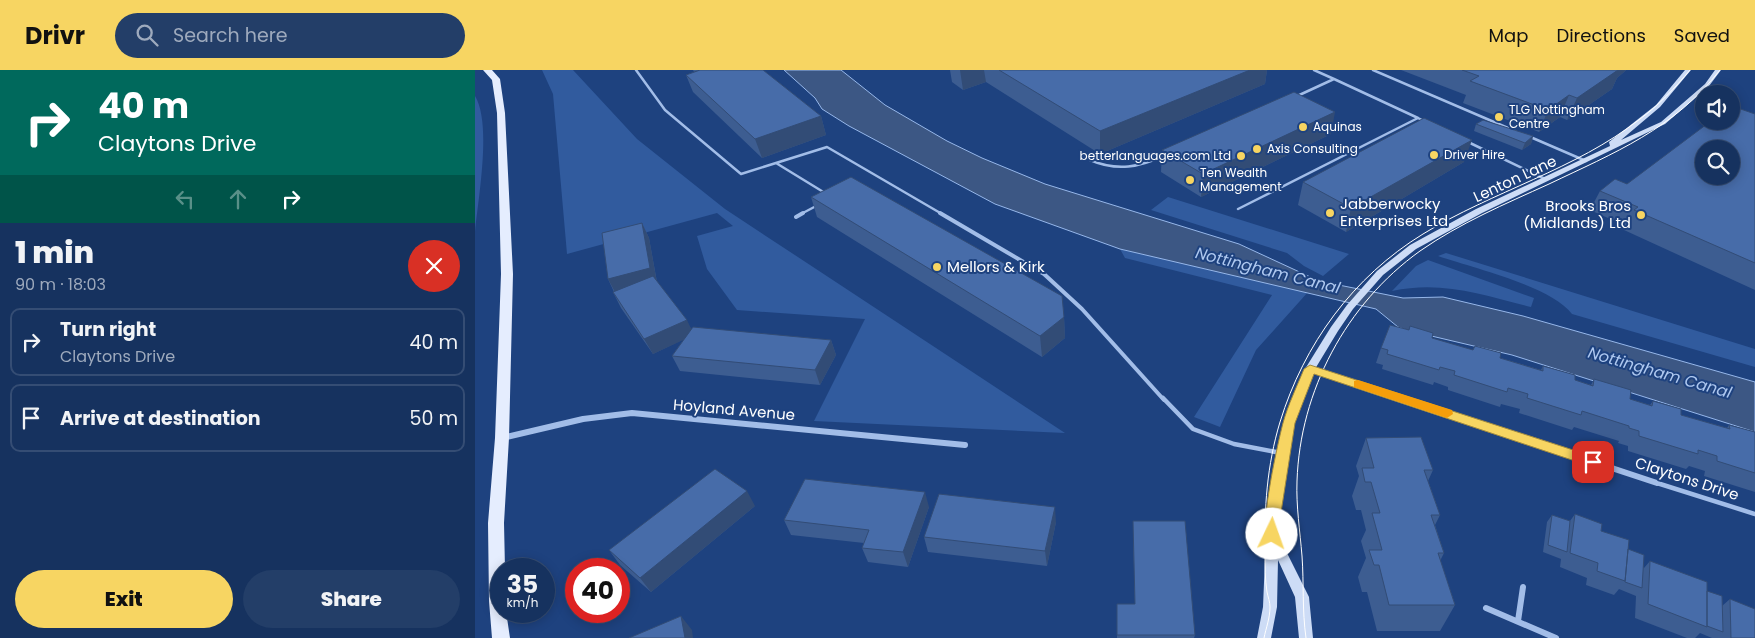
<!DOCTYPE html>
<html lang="en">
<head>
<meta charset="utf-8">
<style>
  :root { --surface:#16325f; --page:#233e68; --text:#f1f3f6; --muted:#9eaabd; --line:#354d74; --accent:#f7d562 }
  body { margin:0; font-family:Poppins,sans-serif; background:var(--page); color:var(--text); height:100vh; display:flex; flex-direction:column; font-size:19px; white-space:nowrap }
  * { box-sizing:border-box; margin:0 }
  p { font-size:16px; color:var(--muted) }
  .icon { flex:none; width:28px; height:28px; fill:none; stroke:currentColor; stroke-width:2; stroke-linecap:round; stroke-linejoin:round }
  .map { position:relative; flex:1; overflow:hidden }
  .side { display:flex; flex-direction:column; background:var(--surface); width:475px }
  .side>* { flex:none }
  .banner { background:#00695c; color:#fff; overflow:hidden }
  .tools { position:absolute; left:1220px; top:15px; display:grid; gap:10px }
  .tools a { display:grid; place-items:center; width:45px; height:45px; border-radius:50%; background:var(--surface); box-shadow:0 2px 12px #0003,0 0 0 1px var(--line); font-size:25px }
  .speed { position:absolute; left:15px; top:488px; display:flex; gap:10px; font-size:25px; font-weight:700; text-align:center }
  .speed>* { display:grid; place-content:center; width:65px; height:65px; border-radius:50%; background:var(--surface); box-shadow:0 2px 12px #0003,0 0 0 1px var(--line); line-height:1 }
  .speed small { font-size:12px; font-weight:400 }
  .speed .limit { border:8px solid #d22; background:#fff; color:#111 }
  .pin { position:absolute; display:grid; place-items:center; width:42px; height:42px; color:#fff; margin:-21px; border-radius:10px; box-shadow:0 2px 8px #0006 }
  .me { position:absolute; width:55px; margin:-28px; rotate:3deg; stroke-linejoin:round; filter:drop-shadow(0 0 4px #0008) }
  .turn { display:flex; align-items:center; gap:18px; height:105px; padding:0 15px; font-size:22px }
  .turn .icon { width:65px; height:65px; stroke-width:2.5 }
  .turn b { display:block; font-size:35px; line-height:42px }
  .lanes { display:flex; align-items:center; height:48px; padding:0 15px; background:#0003; justify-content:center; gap:25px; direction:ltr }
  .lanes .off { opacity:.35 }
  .round { display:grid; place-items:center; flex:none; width:52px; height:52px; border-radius:26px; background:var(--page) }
  .head { display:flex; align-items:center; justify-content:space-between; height:85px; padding:0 15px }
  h1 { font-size:30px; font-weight:800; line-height:38px }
  .primary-button { display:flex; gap:10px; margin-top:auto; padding:10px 15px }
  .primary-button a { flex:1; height:58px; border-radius:30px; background:var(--accent); color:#111; font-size:20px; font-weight:800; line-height:58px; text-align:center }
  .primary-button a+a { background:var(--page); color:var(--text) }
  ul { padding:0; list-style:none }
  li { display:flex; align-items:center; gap:15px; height:68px; margin:0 10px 8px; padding:0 5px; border:2px solid var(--line); border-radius:10px }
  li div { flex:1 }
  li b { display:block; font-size:19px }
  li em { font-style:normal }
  header { display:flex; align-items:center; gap:30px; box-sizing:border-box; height:70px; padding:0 25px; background:var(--accent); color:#111 }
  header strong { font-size:24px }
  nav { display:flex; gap:28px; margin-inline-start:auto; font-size:18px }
  .search { width:350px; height:45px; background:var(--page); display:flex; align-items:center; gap:12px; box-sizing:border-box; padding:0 18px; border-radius:28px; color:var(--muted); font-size:19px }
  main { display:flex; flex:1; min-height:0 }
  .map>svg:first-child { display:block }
  .green { fill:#315b9e }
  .water { fill:#3c5784; stroke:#96b7ea }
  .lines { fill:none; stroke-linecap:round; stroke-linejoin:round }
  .lane-far2 { stroke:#a2bde8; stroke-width:2.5 }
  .lane-far1 { stroke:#a2bde8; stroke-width:4 }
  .lane { stroke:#a2bde8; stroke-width:4.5 }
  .street-far1 { stroke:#a2bde8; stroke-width:4.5 }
  .street { stroke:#a2bde8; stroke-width:6 }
  .secondary { fill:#cddcf6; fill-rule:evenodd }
  .primary { fill:#e5edfe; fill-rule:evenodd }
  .tram { stroke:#fff; stroke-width:1 }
  .wall { fill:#3d5d91 }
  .shaded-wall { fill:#324c76 }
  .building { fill:#476ca9; stroke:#324c76; fill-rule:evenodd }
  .route { fill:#f7d562; stroke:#a18a40 }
  .slow { fill:#f59e0b }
  .poi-dot { fill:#f7d562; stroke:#1e427f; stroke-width:2 }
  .labels { text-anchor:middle; stroke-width:4; stroke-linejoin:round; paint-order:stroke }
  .far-poi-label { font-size:12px; fill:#fff; stroke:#1e427f; text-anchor:start }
  .street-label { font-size:15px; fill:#fff; stroke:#1e427f }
  .poi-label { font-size:15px; fill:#fff; stroke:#1e427f; text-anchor:start }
  .water-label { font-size:16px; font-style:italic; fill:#aec8f0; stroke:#1e427f }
</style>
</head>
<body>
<header>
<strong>Drivr</strong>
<div class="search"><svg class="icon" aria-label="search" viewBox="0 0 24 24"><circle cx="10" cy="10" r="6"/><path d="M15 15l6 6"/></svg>Search here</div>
<nav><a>Map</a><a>Directions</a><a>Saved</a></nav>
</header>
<main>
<section class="side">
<div class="banner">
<div class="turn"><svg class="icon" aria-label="right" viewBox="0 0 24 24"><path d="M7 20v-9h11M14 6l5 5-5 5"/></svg><div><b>40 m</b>Claytons Drive</div></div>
<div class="lanes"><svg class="icon off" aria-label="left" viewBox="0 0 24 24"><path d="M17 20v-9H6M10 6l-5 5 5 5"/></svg><svg class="icon off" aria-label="ahead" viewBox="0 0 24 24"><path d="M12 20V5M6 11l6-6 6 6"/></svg><svg class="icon" aria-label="right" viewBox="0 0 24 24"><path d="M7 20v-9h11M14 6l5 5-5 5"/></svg></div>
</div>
<div class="head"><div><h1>1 min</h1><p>90 m · 18:03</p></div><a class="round" style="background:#d93025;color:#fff"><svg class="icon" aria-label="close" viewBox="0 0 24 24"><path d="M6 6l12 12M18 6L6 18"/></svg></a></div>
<ul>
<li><svg class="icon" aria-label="right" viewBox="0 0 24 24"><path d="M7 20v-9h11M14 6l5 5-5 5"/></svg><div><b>Turn right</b><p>Claytons Drive</p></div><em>40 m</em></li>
<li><svg class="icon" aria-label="arrive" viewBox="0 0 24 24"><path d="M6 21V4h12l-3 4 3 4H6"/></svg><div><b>Arrive at destination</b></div><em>50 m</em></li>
</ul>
<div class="primary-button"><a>Exit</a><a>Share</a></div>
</section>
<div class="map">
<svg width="1280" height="568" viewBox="0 0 1280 568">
  <rect width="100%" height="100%" fill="#1e427f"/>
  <!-- green -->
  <path class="green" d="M67 0H98L162 69 250 139 590 363 339 351 390 249 262 240 232 199 222 166 258 156 242 143 92 184 78 24Z
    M0 26C17 54 3 129 0 162Z
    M693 127 874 184 848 206 829 196 812 183 676 140Z
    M645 179 833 222 781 280 745 357 719 347 797 225 650 188Z
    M971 183 1280 279V297L1097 244C1076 216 998 198 963 186Z
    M953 190 1059 228 1056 237C1008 225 967 210 917 221L941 196Z"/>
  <!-- water -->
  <path class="water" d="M309 0H366L410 35 472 71 507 88 570 114 764 174 844 211 928 228 968 227 1048 246 1280 312V362L1037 285 931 260 923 257 901 239 645 179 520 134 374 56 347 39 340 28Z"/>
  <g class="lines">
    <!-- lane-far2 -->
    <path class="lane-far2" d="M161 0 190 40 266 104 352 77 467 144
      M839 0 859 9
      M898 0 1040 61
      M820 27 859 9 943 48
      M1053 66 1111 91
      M993 72 1070 109
      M615 90C643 102 664 97 691 85
      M301 93 350 123
      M763 139 943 48 951 52
      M326 144 343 135"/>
    <!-- lane-far1 -->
    <path class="lane-far1" d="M465 143 569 204 607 239 689 330
      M321 147 328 143"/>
    <!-- lane -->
    <path class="lane" d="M688 328 718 359 759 374 806 383
      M1182 413 1280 444"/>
    <!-- street-far1 -->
    <path class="street-far1" d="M835 299 929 330"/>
    <!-- street -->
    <path class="street" d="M925 328 1182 413
      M27 368 108 349 157 343 490 375
      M1125 375 1137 398
      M1011 538 1081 568
      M1043 551 1048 517"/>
    <!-- secondary -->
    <path class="secondary" d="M1210 0H1216L1185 37 1146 70 1186 52 1230 14 1240 0H1246L1234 16 1190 54 1007 143 941 179 908 205 878 239 863 261 840 299 819 353 804 439 803 465 834 527 838 568H824L820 527 803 490 802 537 796 568H782L788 537 792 439 809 353 830 299 856 257 872 235 902 201 935 175 1001 139 1135 76 1134 72 1181 35Z"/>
    <!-- primary -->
    <path class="primary" d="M8 0H17L25 9 30 43 38 204 34 368 29 453 30 499H26V541H31L35 568H17L14 531 13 453 20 368 26 204 22 43 17 10Z"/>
    <!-- tram -->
    <path class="tram" d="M789 568C791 558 795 548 795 537 795 532 793 527 792 522 790 510 790 496 790 483 789 439 792 395 805 352 829 274 878 207 948 164 1018 121 1100 100 1165 49 1184 35 1200 18 1215 0
      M831 568C827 540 829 513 827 486 825 461 821 436 822 411 825 321 871 234 945 181 985 153 1030 134 1074 114 1139 83 1199 59 1245 0"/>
  </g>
  <!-- wall -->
  <path class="wall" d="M218 0H288L346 46 351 65 287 88 218 22 211 5 219 2Z
    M475 0H792L790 14 625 84 511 12 488 20 477 12Z
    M926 0H1151L1149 2 1142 8 1137 19 1092 50 1085 47 1064 62 988 33 991 25Z
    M1280 44V220L1149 160 1151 156 1115 140 1125 121 1152 114Z
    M1001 54 1058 66 1056 74 1047 80 999 61Z
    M856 64 726 127 686 102 687 80Z
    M989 92 871 162 823 135 828 112Z
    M336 127 589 247 590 268 567 287 342 147Z
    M167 153 174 168 182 212 217 260 356 270 361 285 345 315 205 301 197 286 209 269 178 284 146 238 138 222H139L133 209Z
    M957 268 1066 300 1068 296 1100 310 1116 315 1119 309 1155 329 1175 335 1178 331 1206 345 1252 358 1254 355 1280 362V422L1229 406 1230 401 1214 396 1211 399 1153 381V376L1143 373 1144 371 1099 357 1097 360 1044 343 1045 339 1026 334 1025 337 973 320V317L959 312 958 315 907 299 908 295 901 293 906 278Z
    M891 368 958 400 953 411 965 445 960 455 969 483 965 491 980 535 965 561H902L892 522H887L883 507 891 488 886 471 891 460 886 440H881L877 426 884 406 881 396Z
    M280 436 176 522 145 495 134 480Z
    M454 437 433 497 393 492 387 478 389 473 316 465 309 450Z
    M1100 444 1126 461 1153 479 1169 498 1175 491 1232 521 1247 536 1255 529 1280 568H1237L1225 563 1220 568H1212L1160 548 1161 526 1144 519 1139 525 1111 515 1112 508 1085 497 1086 489 1068 482 1072 452 1077 445 1095 451Z
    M658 451 720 565 719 568H642V534H660L658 466Z
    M581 452 572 496 453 482 449 467Z"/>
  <!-- shaded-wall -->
  <path class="shaded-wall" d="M485 0H509L511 12 488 20Z
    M775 0H792L790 14 625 84V61Z
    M1139 0H1151L1149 2 1142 8 1137 19 1092 50 1102 28Z
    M1094 25 1085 47 1064 62 1073 40Z
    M860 42 856 64 726 127 728 104Z
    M346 46 351 65 287 88 280 69Z
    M1058 66 1056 74 1047 80 1050 73Z
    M997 70 989 92 871 162 876 138Z
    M167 153 174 168 182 213 141 224 133 209Z
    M589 247 590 268 567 287 565 266Z
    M212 250 219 265 178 284 169 269Z
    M356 270 361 285 345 315 340 300Z
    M272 421 280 436 176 522 165 508Z
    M450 422 454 437 433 497 428 482Z
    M580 437 581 452 572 496 570 481Z
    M206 546 217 560 218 568H210Z"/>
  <!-- building -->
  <path class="building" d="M225 0H288L346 46 280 69 211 5Z
    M524 0H775L625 61Z
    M987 0H1143L1102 28 1094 25 1073 40 995 11 1004 6Z
    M819 22 860 42 728 104 687 80Z
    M1256 36H1257L1280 44V193L1159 140 1163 137 1125 121 1140 109 1152 114 1236 51H1256ZM1229 79H1256V106H1229Z
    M949 48 997 70 876 138 828 112Z
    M1008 50 1058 66 1050 73 1001 54Z
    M376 107 587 226 589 247 565 266 336 127Z
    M167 153 175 198 133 209 127 163Z
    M178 206 212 250 169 269 138 222Z
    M915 255 934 260 935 256 958 263 957 268 998 280 1000 276 1026 283 1025 288 1068 301V296L1100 305V310L1118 316 1119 309 1156 320 1155 329 1177 336 1178 331 1206 339V345L1255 359 1254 355 1280 362V403L1242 391V386L1223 380V384L1164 366V361L1154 358V356L1107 341 1106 345 1052 328 1053 324 1033 318 1032 322 979 305 980 301 965 297 964 300 912 284 913 280 906 278Z
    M218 257 356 270 340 300 197 286Z
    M946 367 958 400H949L965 445H956L969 483H963L980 535H914L904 495H899L894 480H907L897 443H905L896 412H890L887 398H899L891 368Z
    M240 399 272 421 165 508 134 480Z
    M330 409 450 422 428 482 387 478 394 460 309 450Z
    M464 424 580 437 570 481 449 467Z
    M1100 444 1127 454 1126 461 1154 470 1150 511 1122 501 1123 493 1095 483Z
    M1077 445 1095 451 1092 482 1073 475Z
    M658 451H710L720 565H642V534H660Z
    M1153 479 1169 485 1167 518 1150 512Z
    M1175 491 1232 512V557L1173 534Z
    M1232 521 1247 526 1248 562 1232 556Z
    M1255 529 1280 539V568H1256Z
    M206 546 210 568H154Z"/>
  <!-- route -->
  <path class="route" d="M835 295 1123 388 1125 392 1118 397 839 304 820 353 802 468H792C785 453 803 372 808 353 813 335 822 316 829 299Z"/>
  <!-- slow -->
  <path class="slow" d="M883 310 977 340 978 344 972 348 879 317V311Z"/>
  <!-- markers -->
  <g class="poi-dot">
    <circle cx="1024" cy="47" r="5"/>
    <circle cx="828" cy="57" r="5"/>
    <circle cx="782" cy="79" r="5"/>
    <circle cx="959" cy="85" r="5"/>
    <circle cx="766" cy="86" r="5"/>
    <circle cx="715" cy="110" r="5"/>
    <circle cx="855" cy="143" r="5"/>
    <circle cx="1166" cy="145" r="5"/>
    <circle cx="462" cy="197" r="5"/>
  </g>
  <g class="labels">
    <!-- far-poi labels -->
    <g class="far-poi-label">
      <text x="1034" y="44">TLG Nottingham<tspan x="1034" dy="14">Centre</tspan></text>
      <text x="838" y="61">Aquinas</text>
      <text x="792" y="83">Axis Consulting</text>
      <text x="969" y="89">Driver Hire</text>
      <text x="756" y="90" text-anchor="end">betterlanguages.com Ltd</text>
      <text x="725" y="107">Ten Wealth<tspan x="725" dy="14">Management</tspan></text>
    </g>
    <!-- street labels -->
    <g class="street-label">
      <text transform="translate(1040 109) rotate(-25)" y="5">Lenton Lane</text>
      <text transform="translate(259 340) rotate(5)" y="5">Hoyland Avenue</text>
      <text transform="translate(1212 409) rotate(18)" y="5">Claytons Drive</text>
    </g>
    <!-- poi labels -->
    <g class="poi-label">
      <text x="865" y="139">Jabberwocky<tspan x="865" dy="17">Enterprises Ltd</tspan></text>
      <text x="1156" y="141" text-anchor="end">Brooks Bros<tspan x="1156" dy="17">(Midlands) Ltd</tspan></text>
      <text x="472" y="202">Mellors &amp; Kirk</text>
    </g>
    <!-- water labels -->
    <g class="water-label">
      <text transform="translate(793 200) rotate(14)" y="6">Nottingham Canal</text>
      <text transform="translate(1185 302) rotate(16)" y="6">Nottingham Canal</text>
    </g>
  </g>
</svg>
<div class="tools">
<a><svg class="icon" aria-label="sound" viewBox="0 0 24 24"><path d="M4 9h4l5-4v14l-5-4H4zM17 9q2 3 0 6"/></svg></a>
<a><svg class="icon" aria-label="search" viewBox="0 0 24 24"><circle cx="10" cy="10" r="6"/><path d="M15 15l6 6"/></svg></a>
</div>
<div class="speed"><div>35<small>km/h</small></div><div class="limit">40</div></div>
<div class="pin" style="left:1118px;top:392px;background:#d93025"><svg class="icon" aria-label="arrive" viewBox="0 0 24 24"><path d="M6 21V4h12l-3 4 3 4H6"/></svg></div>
<svg class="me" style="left:797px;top:464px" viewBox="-20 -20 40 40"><circle r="19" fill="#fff"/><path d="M0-13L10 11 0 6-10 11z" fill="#f7d562"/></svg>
</div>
</main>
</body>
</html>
